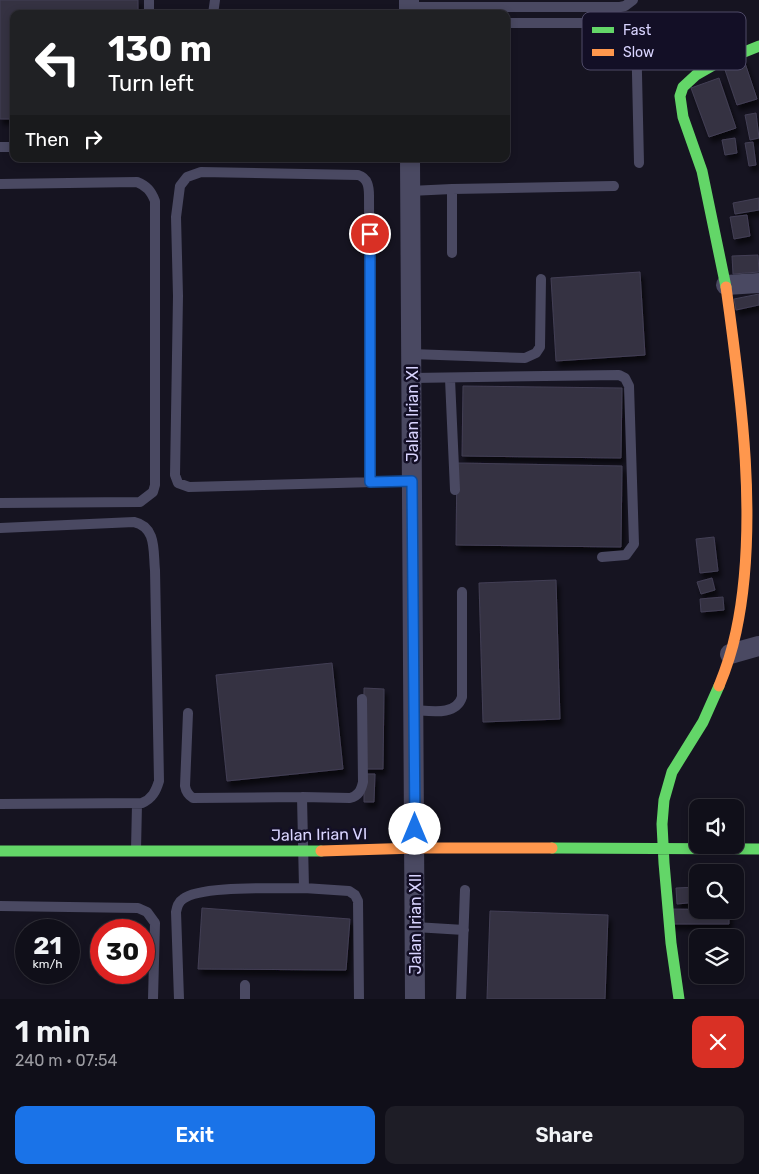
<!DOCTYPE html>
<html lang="en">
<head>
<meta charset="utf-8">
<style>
  :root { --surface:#100f19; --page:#1e1d26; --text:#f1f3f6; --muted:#9c9ca2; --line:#302f38; --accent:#1a73e8 }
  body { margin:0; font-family:Rubik,sans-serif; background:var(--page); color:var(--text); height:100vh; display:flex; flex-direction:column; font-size:19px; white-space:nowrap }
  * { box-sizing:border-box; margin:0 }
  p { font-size:16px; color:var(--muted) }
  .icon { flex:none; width:28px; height:28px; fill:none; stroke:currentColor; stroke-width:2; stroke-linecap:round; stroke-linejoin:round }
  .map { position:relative; height:999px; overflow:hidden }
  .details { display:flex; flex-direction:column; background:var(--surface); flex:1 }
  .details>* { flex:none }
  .guide { position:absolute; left:10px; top:10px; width:500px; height:152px; border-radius:10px; box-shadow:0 2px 8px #0003,0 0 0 1px var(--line); background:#202124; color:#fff; overflow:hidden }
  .tools { position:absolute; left:689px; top:799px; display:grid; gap:10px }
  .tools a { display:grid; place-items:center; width:55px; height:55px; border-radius:10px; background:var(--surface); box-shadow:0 2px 8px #0003,0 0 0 1px var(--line); font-size:25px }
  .speed { position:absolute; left:15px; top:919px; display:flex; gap:10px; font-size:25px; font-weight:700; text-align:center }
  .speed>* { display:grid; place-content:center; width:65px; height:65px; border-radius:50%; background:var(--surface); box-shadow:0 2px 8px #0003,0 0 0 1px var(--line); line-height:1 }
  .speed small { font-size:12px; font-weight:400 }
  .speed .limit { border:8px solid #d22; background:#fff; color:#111 }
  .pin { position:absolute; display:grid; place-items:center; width:42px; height:42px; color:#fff; margin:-21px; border:2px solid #fff; border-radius:50%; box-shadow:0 1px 5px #0007 }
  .me { position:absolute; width:55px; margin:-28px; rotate:0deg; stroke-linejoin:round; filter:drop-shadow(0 0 4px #0008) }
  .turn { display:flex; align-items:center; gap:18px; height:105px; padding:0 15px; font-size:22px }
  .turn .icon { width:65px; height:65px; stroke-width:2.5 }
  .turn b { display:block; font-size:35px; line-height:42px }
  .then { display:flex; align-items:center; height:48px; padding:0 15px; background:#0003; gap:10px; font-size:19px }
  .round { display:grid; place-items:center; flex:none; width:52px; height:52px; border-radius:10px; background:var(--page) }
  .headline { display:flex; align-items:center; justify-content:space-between; height:85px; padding:0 15px }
  h1 { font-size:30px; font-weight:600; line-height:38px }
  .action { display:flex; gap:10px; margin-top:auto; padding:10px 15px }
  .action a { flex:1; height:58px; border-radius:10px; background:var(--accent); color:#fff; font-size:20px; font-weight:600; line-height:58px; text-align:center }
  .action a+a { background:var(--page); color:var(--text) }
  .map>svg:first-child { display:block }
  .building { fill:#343243; stroke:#433f54; filter:url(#shadow) }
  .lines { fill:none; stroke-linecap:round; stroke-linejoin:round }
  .lane { stroke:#4a4962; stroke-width:10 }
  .street { stroke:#4a4962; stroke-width:20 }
  .fast { stroke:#63d668; stroke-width:11 }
  .slow { stroke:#ff974d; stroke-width:11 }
  .route-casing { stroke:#114b97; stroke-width:12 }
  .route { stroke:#1a73e8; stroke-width:9 }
  .labels { text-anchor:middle; stroke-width:5; stroke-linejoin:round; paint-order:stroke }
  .street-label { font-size:16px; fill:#d9d4ff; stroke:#130f26 }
  .key { fill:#130f26; stroke:#4e4a67; stroke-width:1 }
  .key-label { font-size:14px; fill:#d9d4ff }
</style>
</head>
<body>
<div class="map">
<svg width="759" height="999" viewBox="0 0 759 999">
  <defs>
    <filter id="shadow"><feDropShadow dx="3" dy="5.5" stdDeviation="2.5" flood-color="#0009"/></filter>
  </defs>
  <rect width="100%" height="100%" fill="#161421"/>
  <!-- building -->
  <path class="building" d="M0 0H138V14H14V119H0Z
    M743 57 757 99 737 105 723 64Z
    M719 78 736 128 709 137 691 88Z
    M756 113 759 138 750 140 745 115Z
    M735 138 737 153 725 155 722 140Z
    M753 142 756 165 749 166 745 143Z
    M759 198V210L735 214 733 203Z
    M747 215 750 236 734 239 730 217Z
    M758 255 759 272 733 274 732 256Z
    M640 272 645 355 556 361 551 278Z
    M759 294V305L736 310 734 299Z
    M463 386 622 388 621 458 462 456Z
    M457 463 622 466 621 547 456 545Z
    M714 537 718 571 700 573 696 539Z
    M712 578 715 590 701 594 697 582Z
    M556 580 560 719 483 722 479 583Z
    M723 597 724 610 701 612 700 599Z
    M332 663 343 769 227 781 216 675Z
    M364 688 384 689 383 769H363Z
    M364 774H375L374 802H364Z
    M698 887V902L677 904 676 888Z
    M202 908 350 919 346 970 198 969Z
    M669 909 729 910V924H669Z
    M490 911 608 915 605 999H487Z"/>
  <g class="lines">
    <!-- lane -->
    <path class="lane" d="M409 7H620L625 6 633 0
      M149 14V0
      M213 14 215 0
      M506 23H629L632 24 636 30 639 163
      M0 147H14
      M0 184 137 182C147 186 151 191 155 201V485L153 492 140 502 0 503
      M452 189V253
      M410 191 452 189 614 186
      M411 354 525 358 536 353 540 347 541 279
      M412 378 619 375 625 378 629 386 634 544 626 555 602 557
      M450 379 455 490
      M370 482 369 196C369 187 368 178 358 175L201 172 187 177 180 186 176 217 178 296 175 475 178 483 189 487 412 481
      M0 528 134 522C157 527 153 552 155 570L159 781C156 791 152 799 142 803L0 804
      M414 710C431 711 456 716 462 697V592
      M188 713 185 786C186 792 188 795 193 798L302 797
      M136 850 137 804
      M0 906 138 908 147 912 155 923 153 999
      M415 927 464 930
      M245 985V999
      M179 999 176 912C177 907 178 902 183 899 200 885 278 889 304 888
      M359 999 358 901 355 895 349 891 304 888 302 797 350 798C358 796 361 791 363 782L362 699
      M461 999 465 890"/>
    <!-- street -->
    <path class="street" d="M409 0V14
      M410 159 415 999
      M726 285 759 283
      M730 654 759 646"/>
    <!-- fast -->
    <path class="fast" d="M726 287 702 171 683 117 680 96 683 87 696 75 717 63 759 46
      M552 848 759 849
      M0 851H321
      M679 999 671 943 664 863 662 824 664 800 672 772 703 722 719 686"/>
    <!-- slow -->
    <path class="slow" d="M719 686C726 669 732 651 736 632 759 526 741 394 726 287
      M321 851 416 848H552"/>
  </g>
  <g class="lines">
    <defs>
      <path id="route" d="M370 234V482L412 481 415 829"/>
    </defs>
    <!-- route casing -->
    <use href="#route" class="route-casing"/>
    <!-- route -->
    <use href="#route" class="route"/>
  </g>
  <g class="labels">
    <!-- street labels -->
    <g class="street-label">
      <text transform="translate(412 414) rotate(-90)" y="6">Jalan Irian XI</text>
      <text transform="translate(319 834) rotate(-1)" y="6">Jalan Irian VI</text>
      <text transform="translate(415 924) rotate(-90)" y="6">Jalan Irian XII</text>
    </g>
  </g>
  <!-- legend -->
  <rect x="582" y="12" width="164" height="58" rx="8" class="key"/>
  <rect x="592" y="27" width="22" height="6" fill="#63d668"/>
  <rect x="592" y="49" width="22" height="7" fill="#ff974d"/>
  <g class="key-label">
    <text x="623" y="35">Fast</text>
    <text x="623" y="57">Slow</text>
  </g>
</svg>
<div class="tools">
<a><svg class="icon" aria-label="sound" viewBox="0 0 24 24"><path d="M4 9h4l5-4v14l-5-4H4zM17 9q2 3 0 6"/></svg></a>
<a><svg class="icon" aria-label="search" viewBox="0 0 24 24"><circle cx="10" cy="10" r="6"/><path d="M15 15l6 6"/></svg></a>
<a><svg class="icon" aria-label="layers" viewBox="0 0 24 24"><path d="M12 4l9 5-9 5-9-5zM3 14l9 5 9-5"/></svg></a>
</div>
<div class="speed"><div>21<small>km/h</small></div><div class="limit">30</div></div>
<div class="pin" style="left:370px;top:234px;background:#d93025"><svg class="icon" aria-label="arrive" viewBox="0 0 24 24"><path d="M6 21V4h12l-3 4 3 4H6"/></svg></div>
<svg class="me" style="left:415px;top:829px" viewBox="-20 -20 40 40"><circle r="19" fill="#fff"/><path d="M0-13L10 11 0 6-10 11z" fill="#1a73e8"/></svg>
<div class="guide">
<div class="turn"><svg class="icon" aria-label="left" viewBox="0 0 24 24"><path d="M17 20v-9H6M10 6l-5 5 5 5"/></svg><div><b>130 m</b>Turn left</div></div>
<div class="then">Then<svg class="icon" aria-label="right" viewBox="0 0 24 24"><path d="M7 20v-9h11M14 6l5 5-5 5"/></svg></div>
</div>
</div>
<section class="details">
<div class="headline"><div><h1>1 min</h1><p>240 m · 07:54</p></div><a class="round" style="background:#d93025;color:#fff"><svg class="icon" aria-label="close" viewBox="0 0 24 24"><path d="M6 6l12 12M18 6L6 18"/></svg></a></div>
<div class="action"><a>Exit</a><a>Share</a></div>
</section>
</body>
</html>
